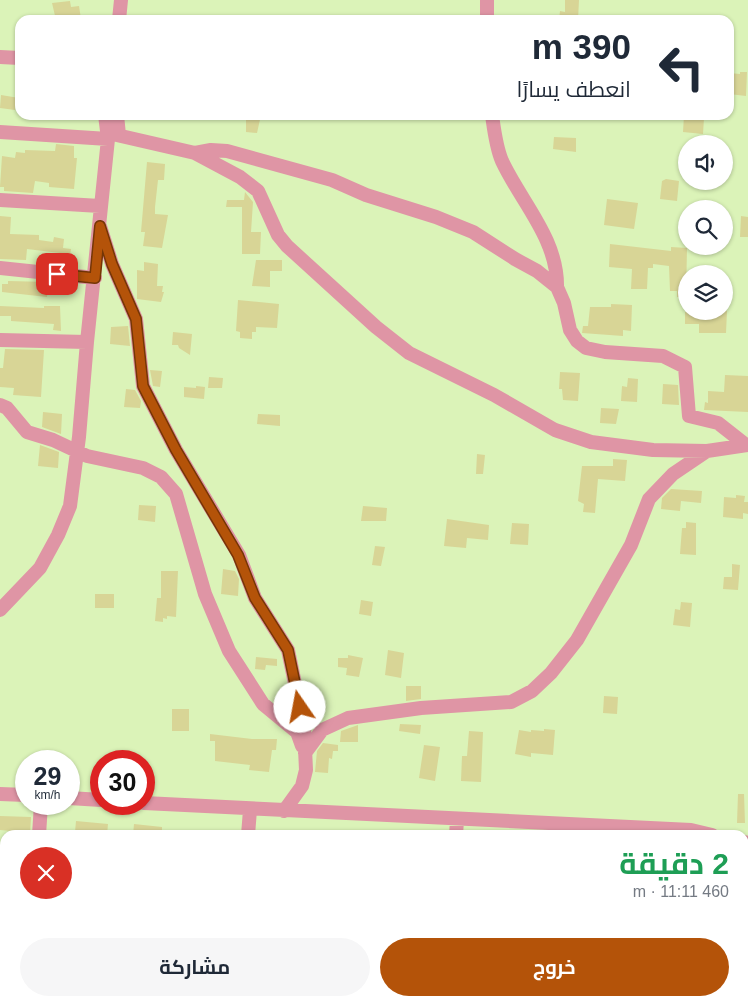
<!DOCTYPE html>
<html lang="ar">
<head>
<meta charset="utf-8">
<style>
  :root { --surface:#fff; --page:#f6f6f7; --text:#1f2937; --muted:#747a83; --accent:#b45309 }
  body { margin:0; font-family:Helvetica,Cairo,sans-serif; background:var(--page); color:var(--text); direction:rtl; height:100vh; display:flex; flex-direction:column; font-size:19px; white-space:nowrap }
  * { box-sizing:border-box; margin:0 }
  p { font-size:16px; color:var(--muted) }
  .icon { flex:none; width:28px; height:28px; fill:none; stroke:currentColor; stroke-width:2; stroke-linecap:round; stroke-linejoin:round }
  .map { position:relative; flex:1; overflow:hidden; direction:ltr }
  .drawer { position:absolute; left:0px; top:830px; width:749px; height:176px; display:flex; flex-direction:column; background:var(--surface); border-radius:15px 15px 0 0; box-shadow:0 1px 4px #0004; direction:rtl }
  .drawer>* { flex:none }
  .hud { position:absolute; left:15px; top:15px; width:719px; height:105px; border-radius:15px; box-shadow:0 1px 4px #0004; direction:rtl; background:#fff; color:var(--text); overflow:hidden }
  .fabs { position:absolute; left:678px; top:135px; display:grid; gap:10px }
  .fabs a { display:grid; place-items:center; width:55px; height:55px; border-radius:50%; background:var(--surface); box-shadow:0 1px 4px #0004; font-size:25px }
  .speed { position:absolute; left:15px; top:750px; display:flex; gap:10px; font-size:25px; font-weight:700; text-align:center }
  .speed>* { display:grid; place-content:center; width:65px; height:65px; border-radius:50%; background:var(--surface); box-shadow:0 1px 4px #0004; line-height:1 }
  .speed small { font-size:12px; font-weight:400 }
  .speed .limit { border:8px solid #d22; background:#fff; color:#111 }
  .pin { position:absolute; display:grid; place-items:center; width:42px; height:42px; color:#fff; margin:-21px; border-radius:10px; box-shadow:0 2px 8px #0006 }
  .me { position:absolute; width:55px; margin:-28px; rotate:348deg; stroke-linejoin:round; filter:drop-shadow(0 0 4px #0008) }
  .turn { display:flex; align-items:center; gap:18px; height:105px; padding:0 20px; font-size:22px }
  .turn .icon { width:65px; height:65px; stroke-width:2.5 }
  .turn b { display:block; font-size:35px; line-height:42px }
  .round { display:grid; place-items:center; flex:none; width:52px; height:52px; border-radius:26px; background:var(--page) }
  .head { display:flex; align-items:center; justify-content:space-between; height:85px; padding:0 20px }
  h1 { font-size:30px; font-weight:700; line-height:38px; color:#1e9e55 }
  .cta { display:flex; gap:10px; margin-top:auto; padding:10px 20px }
  .cta a { flex:1; height:58px; border-radius:30px; background:var(--accent); color:#fff; font-size:20px; font-weight:700; line-height:58px; text-align:center }
  .cta a+a { background:var(--page); color:var(--text) }
  .map>svg:first-child { display:block }
  .building { fill:#d8d596 }
  .lines { fill:none; stroke-linecap:round; stroke-linejoin:round }
  .minor { stroke:#df95a5; stroke-width:14 }
  .route-casing { stroke:#753606; stroke-width:12 }
  .route { stroke:#b45309; stroke-width:9 }
</style>
</head>
<body>
<div class="map">
<svg width="748" height="1006" viewBox="0 0 748 1006">
  <rect width="100%" height="100%" fill="#dbf3b8"/>
  <!-- building -->
  <path class="building" d="M565 0H579L578 20H559L560 11 565 12Z
    M70 1 71 7 79 6 81 19 56 20 52 3Z
    M740 72H747L746 96 729 94V73L740 74Z
    M1 95 19 98 18 106H15V110L0 108Z
    M246 115H261L257 133 246 132Z
    M684 115H701V118H704L703 134 683 132Z
    M554 137 576 138V152L553 149Z
    M56 144 74 146V158H77L74 189 49 187V183L35 181 33 193 4 191V187H0L2 156 15 158 16 152 25 153V150L55 151Z
    M147 162 165 164 164 180H158L155 207V214L168 215 162 248 143 246 145 232H141Z
    M666 179 679 181 677 201 660 199 662 181Z
    M245 192 253 202 251 232H261L260 254H242V207H226L227 200H244Z
    M607 199 638 203 634 229 604 225Z
    M0 216 11 217 10 234 39 235V240L53 242 54 237 64 239 63 248 71 249 69 263 59 262 60 253 27 249 26 260 0 259Z
    M741 216 748 217V237H740Z
    M610 244 671 251V247L687 248 686 298 677 297V291H670L669 266 653 264V268H648L647 289H631L632 269 609 267Z
    M256 260H282V271H270V287L252 286Z
    M144 262 158 264 157 286H163L162 292H164L161 302 137 299V270L144 271Z
    M8 281 49 282 47 297 2 292V284H8Z
    M238 300 279 304 277 328 256 327V332H252V339L240 338V332L236 331Z
    M611 304 632 305 631 331 623 330V336L582 333 583 326H588L590 307H611Z
    M0 306 44 308V306H60L61 331 53 330 54 324 11 321V316H0Z
    M727 311 726 333H699V324H685V312Z
    M128 326 130 346 110 344 111 327Z
    M173 332 192 334 190 355 179 348 178 345H172Z
    M5 349 44 350 41 397 13 395 14 388 0 387V368H3Z
    M150 370 162 371 160 387 153 386Z
    M560 372 580 373 578 401 563 400 562 389H559Z
    M725 375 748 376V412L704 410 705 402 708 403V391L724 392Z
    M209 377 223 378 222 388H208Z
    M628 378 638 379 637 402 621 401 622 386 627 387Z
    M663 384 678 385 679 405 662 404Z
    M196 386 205 387 204 399 184 397V387L196 388Z
    M126 389 135 390 141 401 140 408 124 407Z
    M601 408 619 409 616 424 600 423Z
    M43 412 62 414 61 434 42 427Z
    M258 414 280 415V426L257 424Z
    M40 445 59 452 58 468 38 466Z
    M477 454 485 455 483 474H476Z
    M613 459 627 460 625 481 598 479 595 513 583 512 584 504 578 501 582 466H613Z
    M671 489 702 491 701 503 681 501 680 511 661 509 662 498Z
    M736 495 745 496 744 502H748V514L743 513V519L723 517 724 497 736 498Z
    M139 505 156 506 155 522 138 520Z
    M363 506 387 508 386 521H361Z
    M447 519 489 525 488 540 467 538 466 548 444 546Z
    M686 522 696 523V555L680 554 682 528H686Z
    M512 523 529 524 528 545 510 544Z
    M375 546 385 547 381 566 372 565Z
    M732 564 740 565 738 590 723 589 724 577H732Z
    M223 569 235 571 239 579 238 596 221 594Z
    M161 571H178L176 617 167 616V619L163 618V622L155 621 157 598H161Z
    M95 594H114V608H95Z
    M361 600 373 602 371 616 359 614Z
    M681 602 692 603 690 627 673 625 675 609 680 610Z
    M388 650 404 653 401 678 385 675Z
    M348 655 363 658 359 677 346 675 347 668 338 667V658H348Z
    M256 657 277 659V666L266 665 265 670 255 669Z
    M406 686H421V699L406 701Z
    M604 696 618 697 617 714 603 713Z
    M172 709H189V731H172Z
    M400 724 421 725 420 734 399 731Z
    M358 725V742H340L341 731Z
    M544 729 555 730 553 755 531 753V757L515 754 519 730 531 732V730L544 731Z
    M469 731 483 732 481 782 461 781 462 756H467Z
    M210 734 252 739H277L276 750H272L269 772 249 770 250 765 215 761V741H210Z
    M323 743 338 745V751H333L332 759 329 758 328 773 315 772 317 751Z
    M424 745 440 747 435 781 419 778Z
    M738 794H744L745 823H737Z
    M0 816 31 817 30 835H12V831L0 830Z
    M76 821 108 824 107 835 75 832Z
    M134 824 162 827V835H133Z"/>
  <g class="lines">
    <!-- minor -->
    <path class="minor" d="M119 20 121 0
      M487 20V0
      M0 57 20 58
      M117 115 119 135
      M492 115C494 129 496 147 502 161 521 202 558 239 557 287
      M0 132 108 139
      M108 133 195 153 240 177 258 191 278 235 287 246 376 327 409 353 494 395 555 430 591 442 653 450 707 451 748 445
      M195 153 211 150 227 151 332 180 366 195 436 217 473 232 515 259 537 271 557 287 564 303 570 330 577 341 586 348 605 352 663 356 685 367 689 416 718 423 746 445
      M0 200 100 206
      M100 226 112 264 136 319 143 386 176 450 239 555 255 598 288 650 304 727 306 770 302 786 284 811
      M0 268 95 278
      M0 340 87 342
      M0 405 7 408 27 432 53 440 87 456 143 468 161 477 176 494 205 594 229 651 263 704 297 732 302 746
      M0 610 40 568 58 535 70 506 79 437 87 342 108 139 105 115
      M305 753 322 730 348 718 421 708 511 702 532 691 551 673 577 640 631 545 649 499 673 474 707 451
      M0 794 26 795
      M69 798 101 800
      M144 803 691 830 712 835
      M39 835 41 804
      M248 835 250 810
      M456 835 457 820
      M744 842 748 843
      M0 880H5
      M0 950H5
      M268 1001V1006
      M636 1002 682 1006
      M30 1006V1001
      M449 1006V1001"/>
  </g>
  <g class="lines">
    <defs>
      <path id="route" d="M57 274 95 278 100 226 112 264 136 319 143 386 176 450 238 555 255 598 288 650 300 707"/>
    </defs>
    <!-- route casing -->
    <use href="#route" class="route-casing"/>
    <!-- route -->
    <use href="#route" class="route"/>
  </g>
</svg>
<div class="fabs">
<a><svg class="icon" aria-label="sound" viewBox="0 0 24 24"><path d="M4 9h4l5-4v14l-5-4H4zM17 9q2 3 0 6"/></svg></a>
<a><svg class="icon" aria-label="search" viewBox="0 0 24 24"><circle cx="10" cy="10" r="6"/><path d="M15 15l6 6"/></svg></a>
<a><svg class="icon" aria-label="layers" viewBox="0 0 24 24"><path d="M12 4l9 5-9 5-9-5zM3 14l9 5 9-5"/></svg></a>
</div>
<div class="speed"><div>29<small>km/h</small></div><div class="limit">30</div></div>
<div class="pin" style="left:57px;top:274px;background:#d93025"><svg class="icon" aria-label="arrive" viewBox="0 0 24 24"><path d="M6 21V4h12l-3 4 3 4H6"/></svg></div>
<svg class="me" style="left:300px;top:707px" viewBox="-20 -20 40 40"><circle r="19" fill="#fff"/><path d="M0-13L10 11 0 6-10 11z" fill="#b45309"/></svg>
<div class="hud">
<div class="turn"><svg class="icon" aria-label="left" viewBox="0 0 24 24"><path d="M17 20v-9H6M10 6l-5 5 5 5"/></svg><div><b>390 m</b>انعطف يسارًا</div></div>
</div>
<section class="drawer">
<div class="head"><div><h1>2 دقيقة</h1><p>460 m · 11:11</p></div><a class="round" style="background:#d93025;color:#fff"><svg class="icon" aria-label="close" viewBox="0 0 24 24"><path d="M6 6l12 12M18 6L6 18"/></svg></a></div>
<div class="cta"><a>خروج</a><a>مشاركة</a></div>
</section>
</div>
</body>
</html>
